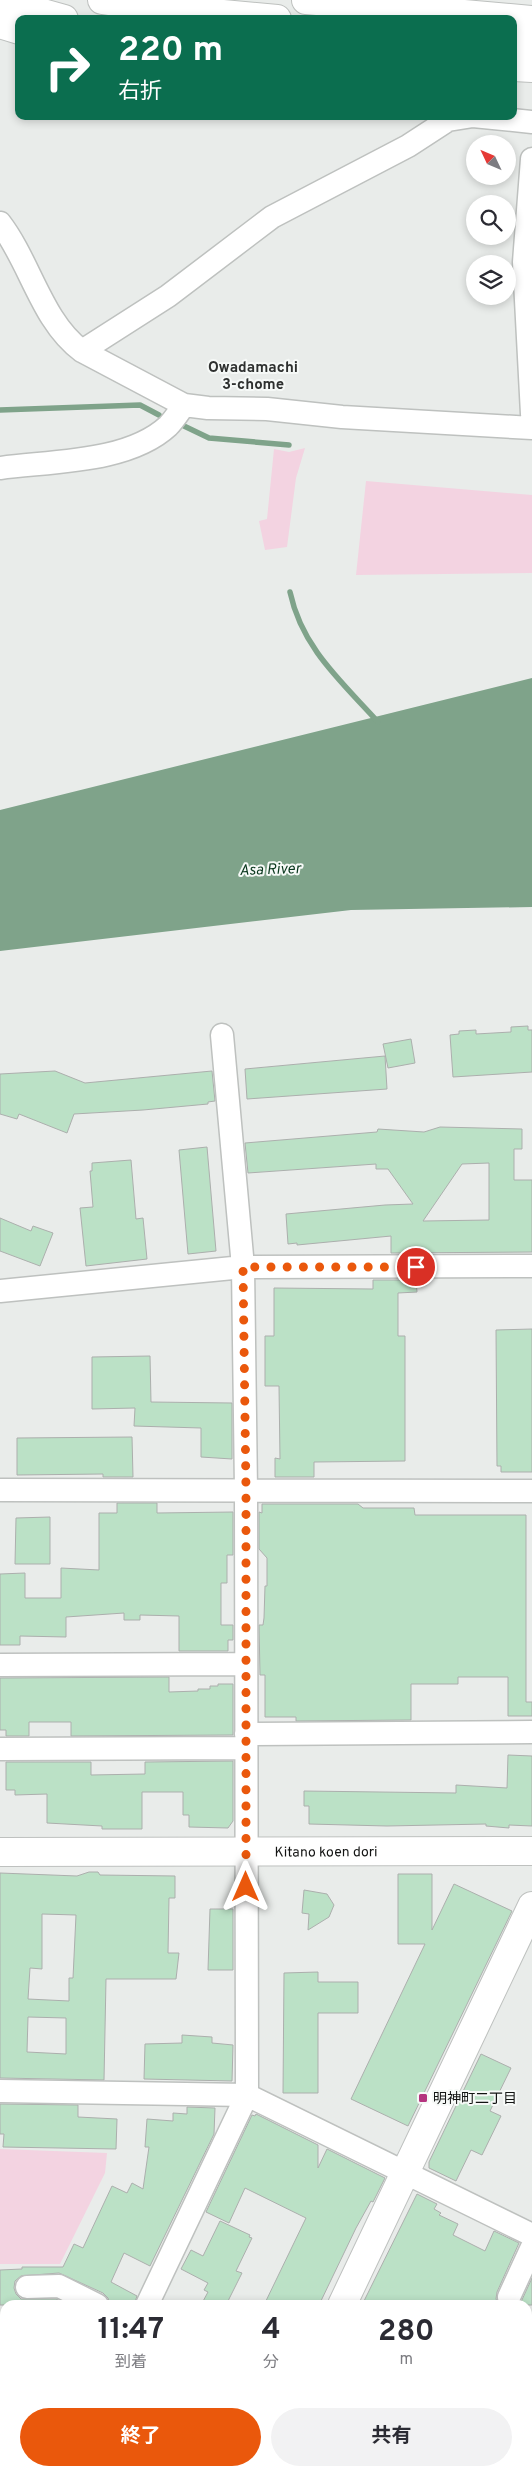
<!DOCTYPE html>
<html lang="ja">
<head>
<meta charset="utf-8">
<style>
  :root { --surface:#fff; --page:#f2f2f3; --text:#2b2b33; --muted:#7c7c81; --accent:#ea580c }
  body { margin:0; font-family:Overpass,"Noto Sans JP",sans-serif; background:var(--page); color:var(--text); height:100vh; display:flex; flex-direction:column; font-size:19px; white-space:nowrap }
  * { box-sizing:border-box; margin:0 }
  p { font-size:16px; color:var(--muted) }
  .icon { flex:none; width:28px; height:28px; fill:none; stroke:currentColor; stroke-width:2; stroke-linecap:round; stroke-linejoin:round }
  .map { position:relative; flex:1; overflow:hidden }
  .details { position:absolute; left:0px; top:2300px; width:532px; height:176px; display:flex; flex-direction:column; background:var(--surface); border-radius:15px 15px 0 0; box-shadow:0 2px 8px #0003 }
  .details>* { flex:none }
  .top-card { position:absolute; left:15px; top:15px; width:502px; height:105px; border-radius:10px; box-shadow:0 2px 8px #0003; background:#0b6e4f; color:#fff; overflow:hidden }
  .needle { width:32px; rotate:314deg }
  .buttons { position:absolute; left:466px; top:135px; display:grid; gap:10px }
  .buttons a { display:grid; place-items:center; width:50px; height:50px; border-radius:50%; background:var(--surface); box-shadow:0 2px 8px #0003; font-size:25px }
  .pin { position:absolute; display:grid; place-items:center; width:42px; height:42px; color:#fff; margin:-21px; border:2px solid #fff; border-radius:50%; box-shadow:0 1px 5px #0007 }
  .me { position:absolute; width:55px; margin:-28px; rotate:0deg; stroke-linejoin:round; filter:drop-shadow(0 0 4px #0008) }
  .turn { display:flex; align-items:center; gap:18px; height:105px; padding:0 20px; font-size:22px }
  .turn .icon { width:65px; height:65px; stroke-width:2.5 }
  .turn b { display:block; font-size:35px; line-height:42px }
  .eta { display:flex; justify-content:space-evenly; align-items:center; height:85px; text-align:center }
  .eta b { font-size:30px; font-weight:700; line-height:35px }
  .button { display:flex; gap:10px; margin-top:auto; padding:10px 20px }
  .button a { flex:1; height:58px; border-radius:30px; background:var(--accent); color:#fff; font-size:20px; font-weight:700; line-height:58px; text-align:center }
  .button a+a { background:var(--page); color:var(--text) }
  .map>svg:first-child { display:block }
  .green { fill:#f3d3e1 }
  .water { fill:#7fa38a }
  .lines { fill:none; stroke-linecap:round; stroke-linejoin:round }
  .stream { stroke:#7fa38a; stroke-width:5.5 }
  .building { fill:#bbe1c6; stroke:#acafad; fill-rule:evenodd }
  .street-casing { stroke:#bec1bf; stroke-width:25 }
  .secondary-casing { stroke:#bec1bf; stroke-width:30 }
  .highway-casing { stroke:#bec1bf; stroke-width:30 }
  .street { stroke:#fff; stroke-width:22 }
  .secondary { stroke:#fff; stroke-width:28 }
  .highway { stroke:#fff; stroke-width:28 }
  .route { stroke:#ea580c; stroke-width:9; stroke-dasharray:0 16.2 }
  .poi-dot { fill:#b5347f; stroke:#f6f9f7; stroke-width:2 }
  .labels { text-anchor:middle; stroke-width:4; stroke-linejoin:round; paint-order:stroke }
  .street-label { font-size:14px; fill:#131413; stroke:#f6f9f7 }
  .poi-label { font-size:14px; fill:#131413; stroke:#f6f9f7; text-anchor:start }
  .neighbourhood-label { font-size:15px; font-weight:bold; fill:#2e302f; stroke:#f6f9f7 }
  .water-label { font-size:15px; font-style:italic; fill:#09371d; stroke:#f6f9f7 }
</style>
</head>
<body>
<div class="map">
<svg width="532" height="2476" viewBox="0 0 532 2476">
  <rect width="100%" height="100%" fill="#e9ecea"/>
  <!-- green -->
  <path class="green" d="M305 448 296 478 287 547 265 550 259 521 267 519 274 449 289 452Z
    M366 481 532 495V573L356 575Z
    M0 2149 107 2153 105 2173 60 2264H0Z"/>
  <!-- water -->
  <path class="water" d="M532 678V907L351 910 0 951V810Z"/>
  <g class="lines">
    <!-- stream -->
    <path class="stream" d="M0 410 140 405 159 415
      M184 426 209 438 289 445
      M290 592C302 648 341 681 378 722"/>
  </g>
  <!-- building -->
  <path class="building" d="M528 1026V1030H532V1072L453 1077 450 1035 459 1034V1031L476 1030V1034L511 1032V1027Z
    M411 1039 415 1063 388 1068 383 1044Z
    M385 1056 387 1089 247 1099 245 1069Z
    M55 1071 85 1083 212 1071 215 1101 208 1102V1104L143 1110 74 1114 67 1133 19 1114 17 1119 0 1114V1074Z
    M440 1127 522 1129V1149H514V1180H532V1252L391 1253V1236L297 1245V1243L288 1244 286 1214 385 1205 413 1204 388 1169H376V1164L248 1173 245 1143 377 1132 378 1129 424 1132ZM489 1163V1220L423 1221 462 1164Z
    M207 1147 216 1251 188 1254 179 1150Z
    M131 1160 136 1219 143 1218 147 1259 86 1266 80 1208 93 1207 90 1171H92V1163Z
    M0 1218 31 1231 33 1226 53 1233 40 1266 0 1251Z
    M373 1280H416L417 1292 398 1293V1336H405V1461L314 1462V1477H275V1458L280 1459 279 1386H265V1336H274V1288L373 1289Z
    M532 1329V1472H501V1466H497L496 1330Z
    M150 1356 151 1402 232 1403V1459L201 1457V1428L134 1426 135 1408 92 1409V1357Z
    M132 1437 133 1477H103V1474L17 1475V1438Z
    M117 1503H157V1513L233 1512V1555H227V1583H221V1625H233V1640H228V1651H179V1616L140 1615V1620H124V1613L66 1617V1637L20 1636V1645H0V1574L25 1573V1598H61V1568L99 1570V1513H117Z
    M262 1504H358L363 1508H414L415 1515H526V1702H532V1716H508V1677H458V1684H411V1720L296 1721V1717H265V1675H260L259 1625H263L264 1618 265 1586H267V1558L259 1549V1512L262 1513Z
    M50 1517V1564H15L16 1518Z
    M169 1677V1692L198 1691V1689H210V1686H218V1684H233V1735L71 1736V1722H29V1736H6V1730H0V1678Z
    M508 1755 532 1756V1826L509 1825V1828L486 1826V1824L387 1826 309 1824V1806H304V1791L456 1793V1785L507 1788Z
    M233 1761V1821L228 1828 189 1827V1815H183V1792H142V1829H102V1826L47 1823V1794L15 1795V1790H6V1762H91V1775L145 1774V1762Z
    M89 1872H98L100 1875 175 1876V1898H169L168 1953H179L176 1979H106L104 2080 0 2078V1873L77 1876ZM42 1914 76 1915 73 1978H69V2001L28 1999 30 1968 42 1969ZM28 2017 66 2018V2054L27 2052Z
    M398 1874H432V1930L454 1884 512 1911 408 2126 351 2099 425 1944H398Z
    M304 1890 327 1894 334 1905 329 1917 308 1930 309 1914 302 1913Z
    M210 1909H233V1970H208Z
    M318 1972V1982H358V2013H318V2093H283L284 1973Z
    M182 2035 212 2037V2043L233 2045 232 2081 144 2079 145 2044 182 2043Z
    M481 2054 511 2068 490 2111 501 2116 482 2155 471 2150 456 2181 429 2168V2162Z
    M0 2104 78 2105V2117L117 2119 116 2149 3 2147 4 2134H0Z
    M187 2107 215 2108 214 2134 150 2266 124 2253 111 2282 137 2296 134 2305H110L108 2298 103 2293 59 2273 21 2276 15 2281 14 2288 16 2294 21 2299H56L68 2305H0V2270L22 2269V2267H63L74 2244 83 2248 112 2186 127 2193 132 2183 143 2189 149 2147H145L147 2119 173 2121V2113L187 2114Z
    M256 2114 318 2145V2168L327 2149 385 2178 373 2202 371 2201 356 2228 319 2305H264L306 2218 245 2188 229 2223 206 2212 252 2115 255 2116Z
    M417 2194 437 2204 434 2209 441 2213 439 2215 458 2224 453 2235 485 2251 494 2231 519 2243 497 2292 496 2299 499 2305H362Z
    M220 2221 250 2235 249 2237 252 2238 236 2271 242 2273 226 2305H201L208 2292 204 2290 208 2283 181 2269 191 2250 203 2256Z
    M532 2278V2305H519L521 2302Z"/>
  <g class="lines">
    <defs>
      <path id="street" d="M532 159 524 262 532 414
        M0 223C30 262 42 322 82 351L184 405 208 408 267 409 342 417 532 428
        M82 351 168 296 272 217 408 146 448 120 473 116 532 122
        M0 468C51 461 128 463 168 426 174 420 179 412 184 405
        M0 1291 243 1267 532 1266
        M0 1490 532 1491
        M0 1665 246 1664
        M246 1734 532 1732
        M0 1749 246 1748
        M0 2091 247 2095 532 2235
        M27 2287 59 2286 97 2305
        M509 2297 532 2247
        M147 2305 247 2095 246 1490 243 1267 222 1035
        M0 2392 5 2394
        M528 2439 532 2441
        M159 2471 168 2476"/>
      <g id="secondary">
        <path id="s1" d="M0 1852 532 1851"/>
        <path d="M342 2305 532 1906"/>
        <path d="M260 2476 263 2471"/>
      </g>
      <path id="highway" d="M102 0 148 7 277 19
        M306 0 532 20
        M0 1 64 19
        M0 24 19 30
        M514 40 532 42
        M514 67 532 68"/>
    </defs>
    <!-- street casing -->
    <use href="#street" class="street-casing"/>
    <!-- secondary casing -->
    <use href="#secondary" class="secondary-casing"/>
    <!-- highway casing -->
    <use href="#highway" class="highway-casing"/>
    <!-- street -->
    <use href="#street" class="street"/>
    <!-- secondary -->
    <use href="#secondary" class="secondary"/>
    <!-- highway -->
    <use href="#highway" class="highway"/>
  </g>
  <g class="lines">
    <!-- route -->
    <path class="route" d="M246 1887V1490L243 1267H416"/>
  </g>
  <!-- markers -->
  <rect class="poi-dot" x="418" y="2093" width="10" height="10" rx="2.5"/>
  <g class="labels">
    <!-- street labels -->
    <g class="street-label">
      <text dy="5" stroke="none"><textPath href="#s1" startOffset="326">Kitano koen dori</textPath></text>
    </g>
    <!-- poi labels -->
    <g class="poi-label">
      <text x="433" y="2103">明神町二丁目</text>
    </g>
    <!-- neighbourhood labels -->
    <g class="neighbourhood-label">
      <text x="253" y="372">Owadamachi<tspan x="253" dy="17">3-chome</tspan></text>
    </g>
    <!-- water labels -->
    <g class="water-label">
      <text transform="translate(270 869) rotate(-2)" y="5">Asa River</text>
    </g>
  </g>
</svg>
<div class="buttons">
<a><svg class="needle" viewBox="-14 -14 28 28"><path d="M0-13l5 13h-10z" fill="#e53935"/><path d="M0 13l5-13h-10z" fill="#7c7c81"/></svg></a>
<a><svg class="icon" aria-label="search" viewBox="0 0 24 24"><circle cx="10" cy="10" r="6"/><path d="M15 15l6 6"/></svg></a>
<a><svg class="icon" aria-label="layers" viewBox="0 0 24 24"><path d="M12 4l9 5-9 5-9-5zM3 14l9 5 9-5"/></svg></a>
</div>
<div class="pin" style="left:416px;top:1267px;background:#d93025"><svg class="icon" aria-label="arrive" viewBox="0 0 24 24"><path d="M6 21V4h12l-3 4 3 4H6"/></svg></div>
<svg class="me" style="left:246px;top:1887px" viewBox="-20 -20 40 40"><path d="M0-17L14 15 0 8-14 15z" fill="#ea580c" stroke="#fff" stroke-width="4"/></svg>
<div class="top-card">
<div class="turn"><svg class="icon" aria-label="right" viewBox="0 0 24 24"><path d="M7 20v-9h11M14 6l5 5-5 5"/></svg><div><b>220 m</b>右折</div></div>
</div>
<section class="details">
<div class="eta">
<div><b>11:47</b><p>到着</p></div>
<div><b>4</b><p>分</p></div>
<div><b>280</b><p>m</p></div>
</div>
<div class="button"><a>終了</a><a>共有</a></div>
</section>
</div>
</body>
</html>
